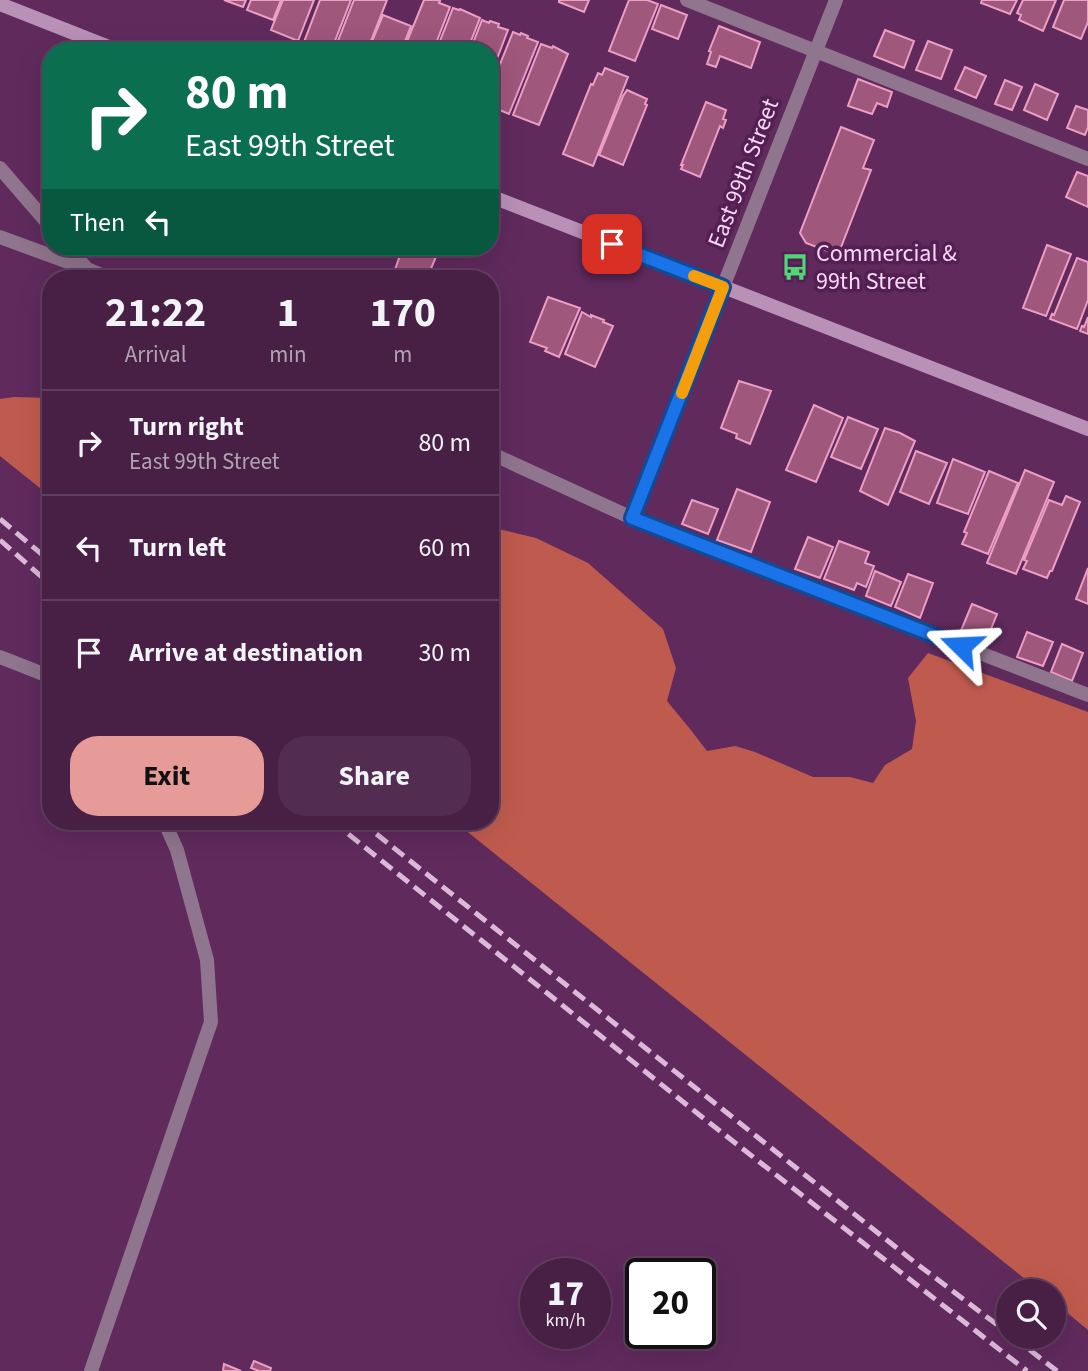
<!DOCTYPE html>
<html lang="en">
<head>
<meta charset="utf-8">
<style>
  :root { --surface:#482046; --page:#522d51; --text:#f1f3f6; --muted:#b1a3b3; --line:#603e5f; --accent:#e69b98 }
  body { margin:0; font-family:"Source Sans 3",sans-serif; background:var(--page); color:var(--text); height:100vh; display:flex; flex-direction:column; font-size:26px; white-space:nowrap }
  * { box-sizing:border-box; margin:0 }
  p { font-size:23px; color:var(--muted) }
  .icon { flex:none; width:38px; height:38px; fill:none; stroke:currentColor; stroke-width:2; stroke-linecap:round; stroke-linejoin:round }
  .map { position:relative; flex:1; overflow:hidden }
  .side { position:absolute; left:42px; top:270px; width:457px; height:560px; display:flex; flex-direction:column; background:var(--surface); border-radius:28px; box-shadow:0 7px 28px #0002,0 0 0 2px var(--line) }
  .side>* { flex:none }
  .top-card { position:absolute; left:42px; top:42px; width:457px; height:214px; border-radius:28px; box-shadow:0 7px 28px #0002,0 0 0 2px var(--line); background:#0b6e4f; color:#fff; overflow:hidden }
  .buttons { position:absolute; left:996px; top:1279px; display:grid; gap:14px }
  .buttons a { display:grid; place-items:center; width:70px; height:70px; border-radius:50%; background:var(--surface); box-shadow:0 7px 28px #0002,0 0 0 2px var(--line); font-size:35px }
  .speed { position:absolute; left:520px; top:1258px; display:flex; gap:14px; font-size:35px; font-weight:700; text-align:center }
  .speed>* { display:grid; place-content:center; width:91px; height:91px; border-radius:50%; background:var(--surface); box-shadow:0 7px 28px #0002,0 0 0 2px var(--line); line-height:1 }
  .speed small { font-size:18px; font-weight:400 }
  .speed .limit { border:4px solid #111; border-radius:10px; background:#fff; color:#111 }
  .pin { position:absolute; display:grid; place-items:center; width:60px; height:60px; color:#fff; margin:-30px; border-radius:14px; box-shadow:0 4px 10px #0006 }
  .me { position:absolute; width:77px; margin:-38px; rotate:291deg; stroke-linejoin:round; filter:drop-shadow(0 0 5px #0008) }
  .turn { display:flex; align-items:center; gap:24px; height:147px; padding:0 28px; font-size:32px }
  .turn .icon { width:91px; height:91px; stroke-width:2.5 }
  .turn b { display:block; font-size:49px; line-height:60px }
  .then { display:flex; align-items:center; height:66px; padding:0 28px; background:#0003; gap:14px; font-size:26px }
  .eta { display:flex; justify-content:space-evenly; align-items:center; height:119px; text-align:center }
  .eta b { font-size:42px; font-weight:700; line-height:49px }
  .button { display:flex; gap:14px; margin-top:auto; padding:14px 28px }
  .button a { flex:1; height:80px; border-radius:28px; background:var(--accent); color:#111; font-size:28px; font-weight:700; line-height:80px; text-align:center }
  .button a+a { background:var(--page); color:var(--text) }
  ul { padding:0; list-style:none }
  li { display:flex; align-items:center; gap:21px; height:105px; padding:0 28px; border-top:2px solid var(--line) }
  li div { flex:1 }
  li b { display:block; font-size:26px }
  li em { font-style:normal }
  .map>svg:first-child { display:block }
  .forest { fill:#bf5b4e }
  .building { fill:#9f577c; stroke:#ed9ec4; stroke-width:2 }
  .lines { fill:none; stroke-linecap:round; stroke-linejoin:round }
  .service { stroke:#8f758d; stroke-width:14 }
  .minor { stroke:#8f758d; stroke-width:14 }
  .secondary { stroke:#b990b6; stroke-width:14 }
  .rail { stroke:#dcb8d9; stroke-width:5; stroke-dasharray:14 7; stroke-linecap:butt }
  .route-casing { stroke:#114b97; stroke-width:18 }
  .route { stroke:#1a73e8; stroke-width:12 }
  .slow { stroke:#f59e0b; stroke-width:12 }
  .labels { text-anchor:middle; stroke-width:7; stroke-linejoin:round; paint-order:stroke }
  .street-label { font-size:24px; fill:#f8d8f5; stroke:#541f52 }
  .poi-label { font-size:24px; fill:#f8d8f5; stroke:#541f52; text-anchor:start }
</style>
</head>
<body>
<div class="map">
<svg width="1088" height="1371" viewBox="0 0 1088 1371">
  <rect width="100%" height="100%" fill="#602a5d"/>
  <!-- forest -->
  <path class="forest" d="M14 397 51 398V497L0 456V399Z
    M490 527 536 538 588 563 663 629 676 668 667 701 690 729 707 751 735 746 755 752 813 777H850L873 783 885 765 912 749 916 721 908 678 928 653 1088 712V1330L1054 1302V1292L1040 1291 454 821H490Z"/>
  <!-- building -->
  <path class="building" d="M224 0H246L243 7Z
    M251 0H281L273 20 247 10Z
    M283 0H314L298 41 271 30Z
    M320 0H351L331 51 304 42Z
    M354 0H387L367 51H334Z
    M424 0H437L440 1 439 3 450 7 433 51H403Z
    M559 0H589L584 12 559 2Z
    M629 0H647L658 4 635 61 609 51Z
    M982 0H1017L1010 14 981 3Z
    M1023 0H1056L1043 31 1019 20 1021 15 1017 13Z
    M1064 0H1088V22L1081 39 1053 27Z
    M661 5 687 15 678 39 652 29Z
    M453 8 459 10 460 9 480 18 467 51H436Z
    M383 15 411 26 401 51H368Z
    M482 20 489 23 490 21 499 24 498 27 508 30 490 77V51H470Z
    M719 26 760 42 751 68 720 56 716 67 707 64 711 52 709 51Z
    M885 30 914 41 904 68 874 56Z
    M513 32 520 35 521 33 528 36 527 38 538 42 509 114 490 106V89Z
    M928 41 952 50 941 79 916 70Z
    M541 44 552 48 553 46 568 54 539 125 513 115Z
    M965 67 986 76 976 98 955 89Z
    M605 68 628 77 593 166 563 154 591 84 593 85 598 73 602 75Z
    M858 79 892 92 887 107 877 103 872 114 848 106Z
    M1005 80 1022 87 1012 110 995 104Z
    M1035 84 1058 94 1047 120 1024 110Z
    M627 90 647 99 645 104 647 105 623 165 599 155 623 96Z
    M706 102 726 110 723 119 726 120 723 128 720 126 700 177 681 169 683 165H681Z
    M1076 106 1088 110V127L1085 135 1067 128Z
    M841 127 874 140 863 168 871 170 838 255 806 243 800 233Z
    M1077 172 1088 176V207L1066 197Z
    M1047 245 1071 254 1046 316 1023 308Z
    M403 247H422L438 252 427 278H392Z
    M1077 258 1088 262V300L1077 329 1050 319 1052 314 1054 315Z
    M548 297 580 308 559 357 545 351 547 348 530 342Z
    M582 312 591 317V315L604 320 603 322 613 326 595 367 565 354Z
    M1088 317V334L1080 331 1082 326 1084 327Z
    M739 381 771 391 750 444 736 438 737 434 721 428Z
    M814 405 843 418 816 482 786 470Z
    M848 417 878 429 861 469 831 457Z
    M885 428 900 433 915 441 888 505 860 491Z
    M916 451 947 463 929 504 900 492Z
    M953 459 985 472 968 514 937 503Z
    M1025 470 1054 482 1016 574 987 563Z
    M989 471 1018 483 988 554 962 544 967 533 964 532Z
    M737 489 770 502 751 552 717 540Z
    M1066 496 1080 502 1052 571H1050L1047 578 1023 569 1027 561 1024 560 1049 500 1062 505Z
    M692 500 718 509 708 534 682 524Z
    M808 537 833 547 820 578 795 569Z
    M839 541 869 552 865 563 874 566 866 587 857 583 854 590 824 579Z
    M1088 568V604L1076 599Z
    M875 571 901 582 891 606 866 596Z
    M908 574 933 583 920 618 895 607Z
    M972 604 997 614 985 644 960 633Z
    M1027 632 1053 642 1043 666 1017 657Z
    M1062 644 1083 653 1072 681 1051 672Z
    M254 1361 271 1368 270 1371H259L251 1368Z
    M224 1364 241 1371H223Z"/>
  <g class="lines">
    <!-- service -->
    <path class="service" d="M687 0 1088 159
      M0 168 51 227
      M0 237 87 269
      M68 247 87 269 108 278
      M490 453 632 518 1088 695
      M0 657 51 677
      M91 1371 211 1022 207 960 177 850 164 821"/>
    <!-- minor -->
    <path class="minor" d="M632 518 836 0"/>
    <!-- secondary -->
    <path class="secondary" d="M0 4 119 51
      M490 196 1088 429"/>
    <!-- rail -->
    <path class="rail" d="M0 519 51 562
      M0 540 51 585
      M332 821 702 1117 1027 1371
      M360 821 917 1264 1008 1333
      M1013 1337 1057 1371"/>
  </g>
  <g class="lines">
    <defs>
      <path id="route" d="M612 244 723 287 632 518 961 646"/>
    </defs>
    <!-- route casing -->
    <use href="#route" class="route-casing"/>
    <!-- route -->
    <use href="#route" class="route"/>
    <!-- slow -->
    <path class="slow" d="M682 393 723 287 694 276"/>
  </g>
  <!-- icons -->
  <defs>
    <symbol id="bus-bare" viewBox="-9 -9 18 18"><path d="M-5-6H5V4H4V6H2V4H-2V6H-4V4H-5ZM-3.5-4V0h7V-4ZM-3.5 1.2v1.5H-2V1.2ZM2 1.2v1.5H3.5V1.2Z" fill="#4fd675" stroke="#541f52" stroke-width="2.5" paint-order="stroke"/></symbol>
  </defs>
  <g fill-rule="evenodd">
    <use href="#bus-bare" x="776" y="248" width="38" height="38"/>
  </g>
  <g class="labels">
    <!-- street labels -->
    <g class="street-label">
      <text transform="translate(743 173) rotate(-69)" y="8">East 99th Street</text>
    </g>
    <!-- poi labels -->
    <g class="poi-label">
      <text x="816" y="261">Commercial &amp;<tspan x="816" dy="28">99th Street</tspan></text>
    </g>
  </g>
</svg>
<div class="buttons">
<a><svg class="icon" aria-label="search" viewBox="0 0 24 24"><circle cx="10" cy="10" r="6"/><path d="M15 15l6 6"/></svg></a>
</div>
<div class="speed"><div>17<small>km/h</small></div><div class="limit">20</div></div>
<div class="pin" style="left:612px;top:244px;background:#d93025"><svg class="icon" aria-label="arrive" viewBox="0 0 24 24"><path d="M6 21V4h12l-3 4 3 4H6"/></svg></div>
<svg class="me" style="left:961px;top:646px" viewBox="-20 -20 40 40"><path d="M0-17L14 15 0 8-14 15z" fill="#1a73e8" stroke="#fff" stroke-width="4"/></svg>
<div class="top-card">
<div class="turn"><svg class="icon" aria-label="right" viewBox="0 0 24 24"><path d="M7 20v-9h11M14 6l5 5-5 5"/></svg><div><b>80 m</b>East 99th Street</div></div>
<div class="then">Then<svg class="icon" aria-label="left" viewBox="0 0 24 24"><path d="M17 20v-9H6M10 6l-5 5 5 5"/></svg></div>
</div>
<section class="side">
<div class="eta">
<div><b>21:22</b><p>Arrival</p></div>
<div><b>1</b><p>min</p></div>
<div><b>170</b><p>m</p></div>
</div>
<ul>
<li><svg class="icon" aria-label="right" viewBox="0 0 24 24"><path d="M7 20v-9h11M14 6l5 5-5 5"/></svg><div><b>Turn right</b><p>East 99th Street</p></div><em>80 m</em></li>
<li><svg class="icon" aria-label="left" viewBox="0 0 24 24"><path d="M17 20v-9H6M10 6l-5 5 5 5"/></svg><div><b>Turn left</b></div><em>60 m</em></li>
<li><svg class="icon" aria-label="arrive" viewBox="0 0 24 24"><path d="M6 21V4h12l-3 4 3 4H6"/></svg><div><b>Arrive at destination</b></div><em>30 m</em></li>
</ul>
<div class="button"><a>Exit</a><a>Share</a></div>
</section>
</div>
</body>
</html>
